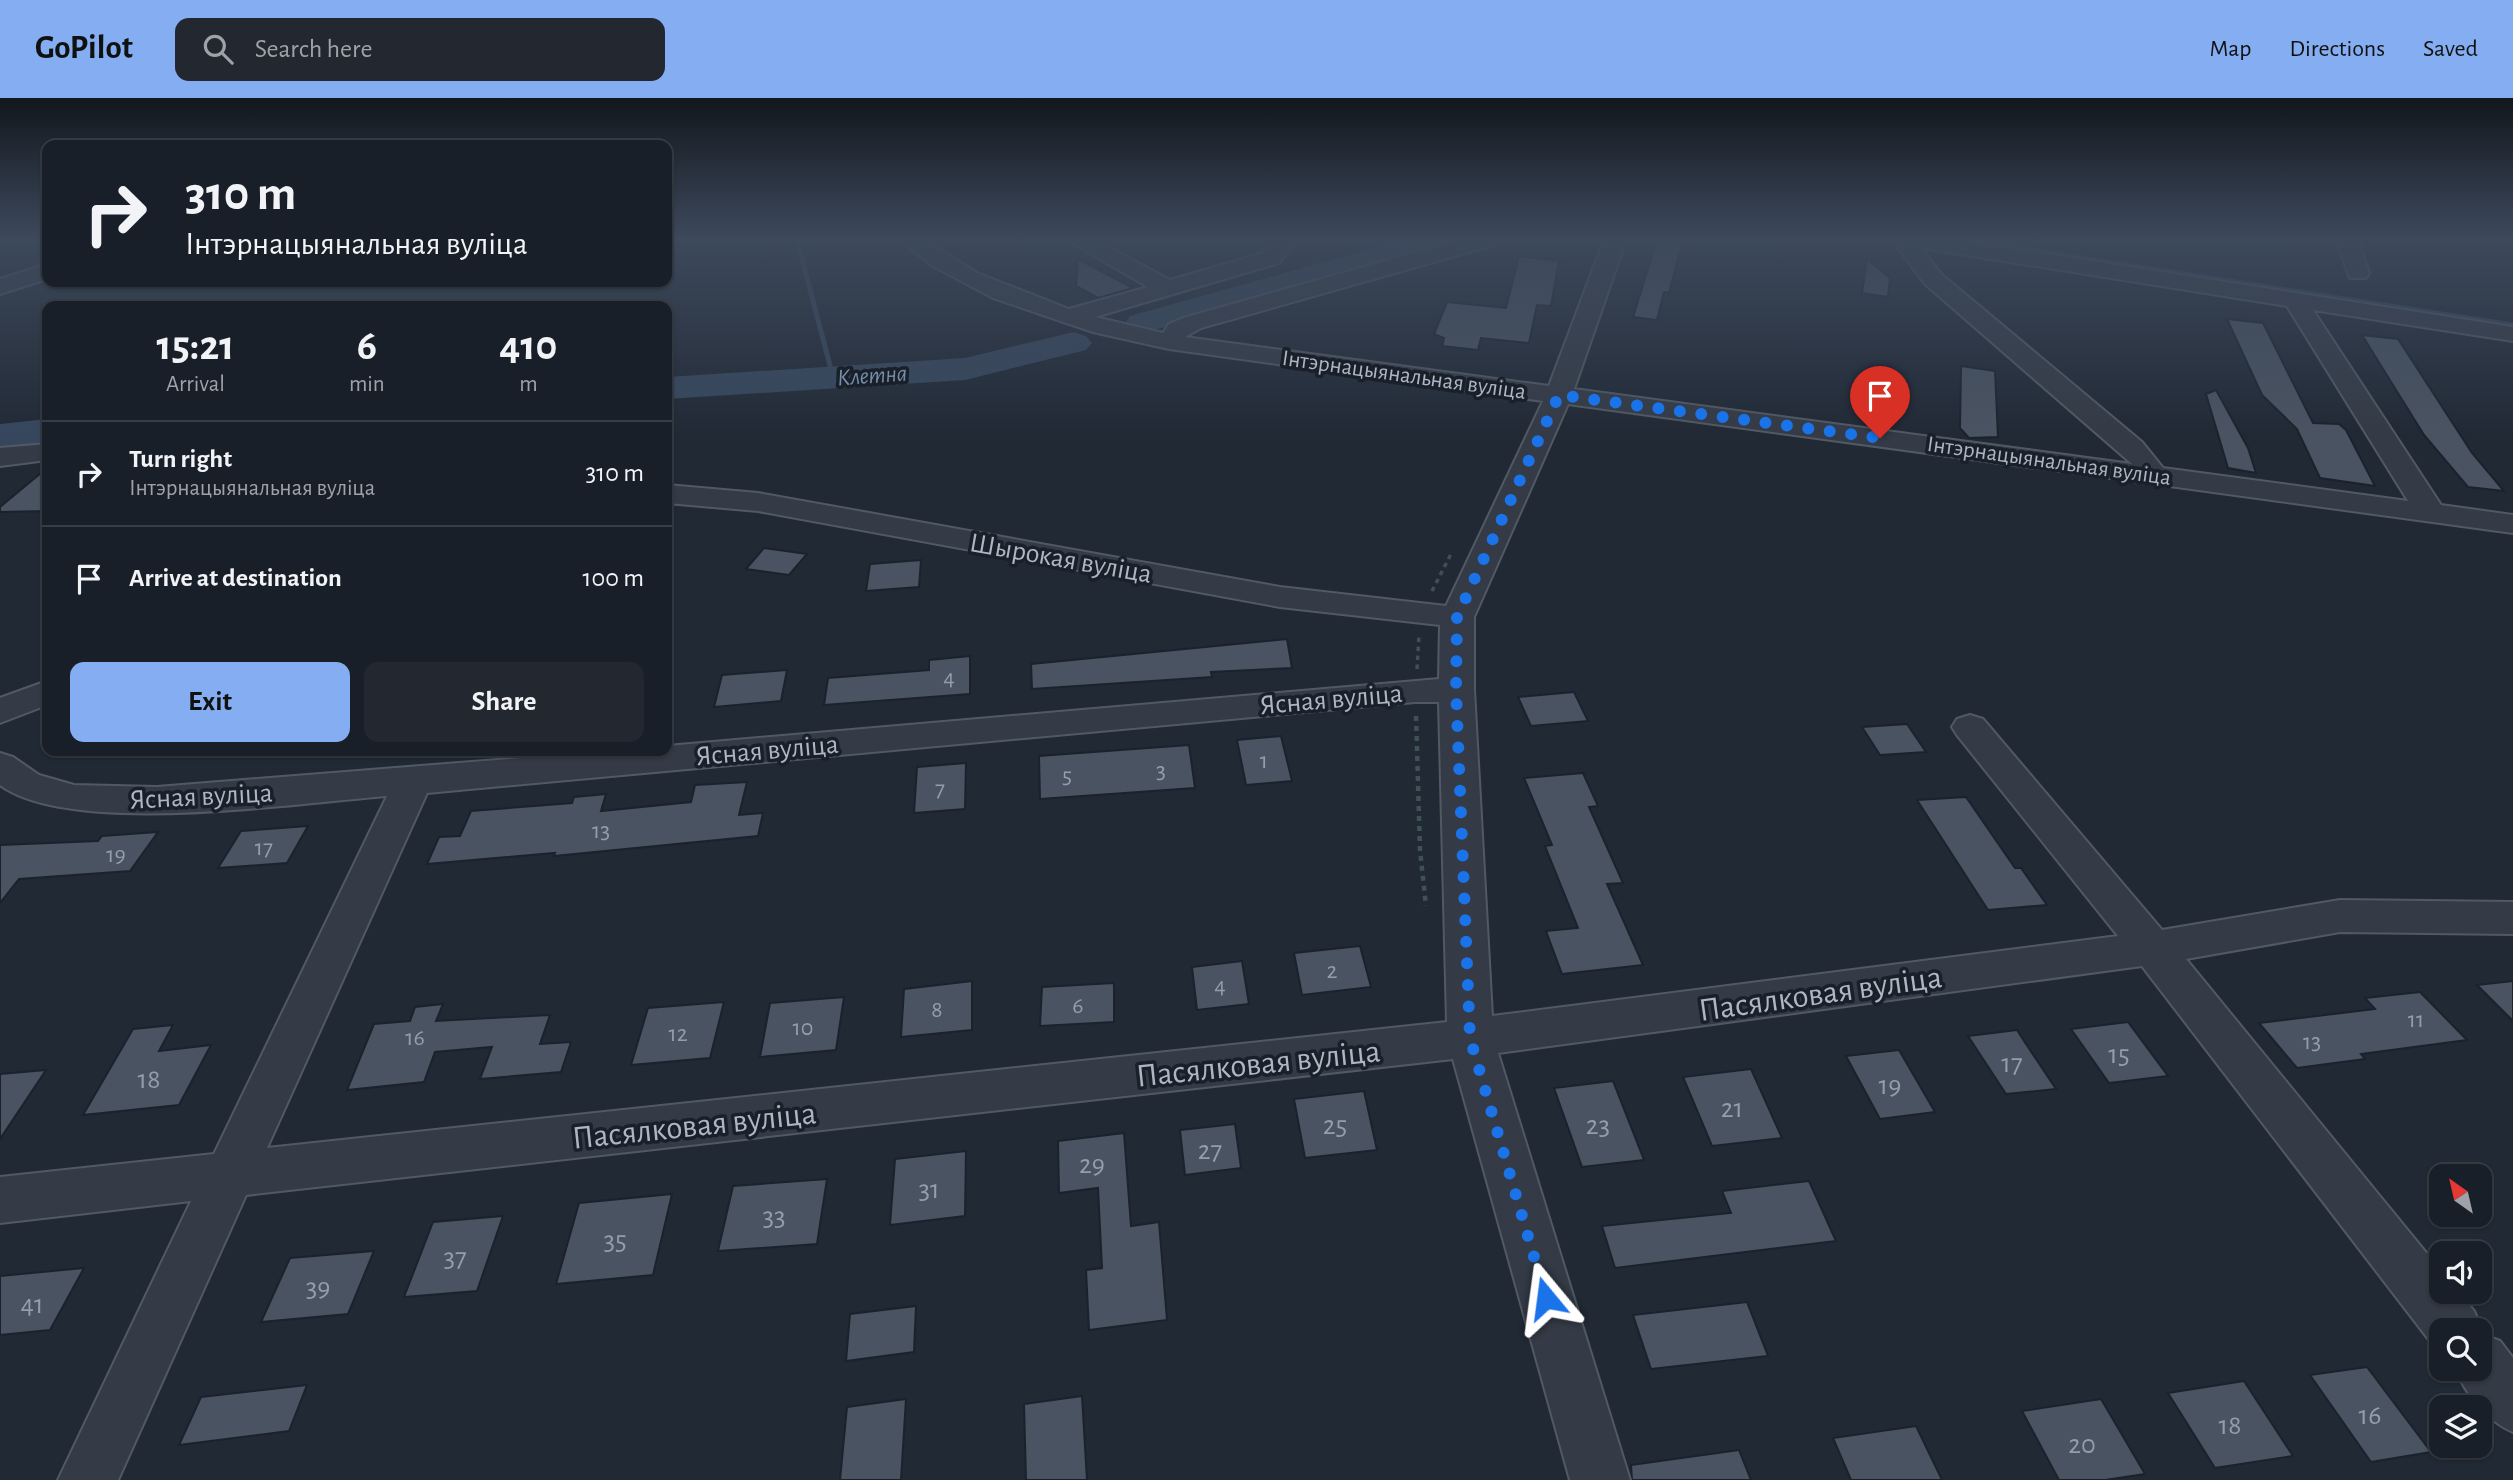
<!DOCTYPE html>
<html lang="en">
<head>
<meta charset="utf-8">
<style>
  :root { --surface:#191f28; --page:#222730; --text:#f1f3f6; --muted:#9fa2a8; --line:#373d45; --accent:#84aef1 }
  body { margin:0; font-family:"Alegreya Sans",sans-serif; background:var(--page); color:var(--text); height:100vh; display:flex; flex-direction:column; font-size:26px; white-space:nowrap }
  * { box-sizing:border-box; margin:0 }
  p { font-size:23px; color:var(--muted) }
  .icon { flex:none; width:38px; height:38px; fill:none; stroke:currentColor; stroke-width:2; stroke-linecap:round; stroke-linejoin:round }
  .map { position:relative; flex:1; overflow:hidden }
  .side { position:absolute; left:42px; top:203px; width:630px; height:455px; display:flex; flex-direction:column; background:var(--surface); border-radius:14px; box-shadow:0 2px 5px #0004,0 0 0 2px var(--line) }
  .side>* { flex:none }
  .guide { position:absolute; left:42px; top:42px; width:630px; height:147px; border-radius:14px; box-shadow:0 2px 5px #0004,0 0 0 2px var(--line); background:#191f28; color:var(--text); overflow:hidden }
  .needle { width:46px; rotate:326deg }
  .buttons { position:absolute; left:2429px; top:1066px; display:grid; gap:14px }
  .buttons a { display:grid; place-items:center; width:63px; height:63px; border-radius:14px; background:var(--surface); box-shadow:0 2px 5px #0004,0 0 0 2px var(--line); font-size:35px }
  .pin { position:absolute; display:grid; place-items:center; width:60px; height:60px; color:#fff; margin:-72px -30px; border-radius:50% 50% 50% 0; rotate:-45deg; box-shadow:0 0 7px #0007 }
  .pin .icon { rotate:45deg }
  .me { position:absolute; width:77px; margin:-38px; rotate:344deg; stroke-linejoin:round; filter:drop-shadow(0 0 5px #0008) }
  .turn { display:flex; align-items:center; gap:24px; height:147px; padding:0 28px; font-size:32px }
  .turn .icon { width:91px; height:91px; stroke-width:2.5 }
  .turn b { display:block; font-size:49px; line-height:60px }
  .eta { display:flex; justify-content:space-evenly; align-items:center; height:119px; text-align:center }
  .eta b { font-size:42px; font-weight:700; line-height:49px }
  .cta { display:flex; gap:14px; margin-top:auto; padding:14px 28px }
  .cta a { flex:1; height:80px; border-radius:14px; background:var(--accent); color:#111; font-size:28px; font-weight:700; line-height:80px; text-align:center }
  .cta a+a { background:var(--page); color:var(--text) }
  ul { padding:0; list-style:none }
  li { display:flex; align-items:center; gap:21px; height:105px; padding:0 28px; border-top:2px solid var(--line) }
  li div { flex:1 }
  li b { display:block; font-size:26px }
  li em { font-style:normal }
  header { display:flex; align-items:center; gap:42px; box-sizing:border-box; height:98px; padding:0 35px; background:var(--accent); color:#111 }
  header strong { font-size:33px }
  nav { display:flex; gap:38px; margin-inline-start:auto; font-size:24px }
  .search { width:490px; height:63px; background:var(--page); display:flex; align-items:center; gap:18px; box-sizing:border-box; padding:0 24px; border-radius:14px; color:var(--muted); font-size:26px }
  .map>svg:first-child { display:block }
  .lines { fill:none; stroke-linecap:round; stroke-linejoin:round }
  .stream { stroke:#36475d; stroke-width:5 }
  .river { fill:#36475d; fill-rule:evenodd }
  .building { fill:#495361; stroke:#1b222c; stroke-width:2 }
  .minor-casing { stroke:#515964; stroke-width:4 }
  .path-far1 { stroke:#405154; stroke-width:3.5; stroke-dasharray:4.5 4.5; stroke-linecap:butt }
  .path { stroke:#405154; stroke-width:4.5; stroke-dasharray:5 5; stroke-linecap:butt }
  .minor { fill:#343b46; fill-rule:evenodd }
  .route { stroke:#1a73e8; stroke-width:12; stroke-dasharray:0 21.6 }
  .labels { text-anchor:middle; stroke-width:7; stroke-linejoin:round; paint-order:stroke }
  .far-street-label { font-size:23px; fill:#aeb6c3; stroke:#19202a }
  .far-water-label { font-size:24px; font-style:italic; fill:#778daa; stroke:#19202a }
  .number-label { font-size:24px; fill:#959daa }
  .street-label { font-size:28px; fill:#aeb6c3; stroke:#19202a }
  .near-number-label { font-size:28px; fill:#959daa }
  .near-street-label { font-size:33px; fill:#aeb6c3; stroke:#19202a }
</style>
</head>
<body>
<header>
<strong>GoPilot</strong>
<div class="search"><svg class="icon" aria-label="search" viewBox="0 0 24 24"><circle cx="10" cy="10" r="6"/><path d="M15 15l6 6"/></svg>Search here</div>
<nav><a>Map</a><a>Directions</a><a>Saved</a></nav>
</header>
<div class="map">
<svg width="2513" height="1382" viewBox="0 0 2513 1382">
  <rect width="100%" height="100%" fill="#212935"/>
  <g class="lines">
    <!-- stream -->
    <path class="stream" d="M797 142 833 279
      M1967 142 2513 227"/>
    <!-- river -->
    <path class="river" d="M1403 142H1454L1450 149 1154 232 1142 235 1130 232 1125 225 1130 218Z
      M1074 234 1086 238 1092 245 1086 252 965 282 667 301V279L965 260Z
      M47 321V345L0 350V326Z"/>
  </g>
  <!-- building -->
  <path class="building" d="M1657 142H1683L1669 195 1664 194 1657 222 1633 219Z
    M1519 158 1559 163 1551 208 1537 207 1529 245 1481 240 1478 252 1442 248 1444 240 1434 236 1447 204 1506 210Z
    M1078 161 1133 190 1098 200 1076 188Z
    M1867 161 1890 180 1888 199 1862 195Z
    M2227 221 2263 225 2313 325 2339 326 2346 332 2375 388 2320 380 2297 331 2262 297Z
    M2362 237 2398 241 2472 355 2504 393 2468 389 2424 337Z
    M1961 268 1995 273 1998 339 1969 340 1960 330Z
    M2216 292 2248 350 2256 375 2228 370 2206 296Z
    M47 370V413L0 414V409Z
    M764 450 807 456 789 477 746 471Z
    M921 462 919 489 866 493 870 466Z
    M1287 541 1292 570 1211 574 1212 579 1032 591 1031 566Z
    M970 558V596L824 607 828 580 929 572V562Z
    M787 572 781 603 714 609 722 577Z
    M1574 594 1588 623 1531 628 1518 599Z
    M1907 626 1926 654 1880 657 1862 629Z
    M1281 638 1292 683 1246 687 1237 642Z
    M1189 647 1195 690 1040 701 1039 658Z
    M966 665 965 711 914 715 917 669Z
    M1583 675 1598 708 1589 709 1623 785 1607 786 1643 867 1562 876 1546 833 1578 830 1545 748 1552 747 1524 680Z
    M747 684 739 717 763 715 758 738 554 758 555 755 427 766 439 739 460 738 471 713 572 705 574 699 606 696 601 713 691 704 695 687Z
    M1966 699 2015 770H2021L2047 807 1988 812 1917 702Z
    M308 728 287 765 218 770 241 733Z
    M158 734 130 773 19 781 0 805V747L98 743 102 738Z
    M1360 848 1371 889 1302 897 1294 855Z
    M1242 863 1249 906 1197 912 1192 869Z
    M972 883V932L901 939 904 891Z
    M2513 883V923L2477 887Z
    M1114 885V924L1040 928 1042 889Z
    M2420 894 2467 942 2361 956 2365 961 2297 970 2259 925 2375 911 2365 900Z
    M844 899 836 952 760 959 770 905Z
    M724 904 710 960 631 967 648 910Z
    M443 906 436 923 550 917 540 946 571 944 561 974 480 981 492 949 435 954 424 984 347 992 374 926 410 923 415 909Z
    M2128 924 2168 978 2109 985 2071 931Z
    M173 927 159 953 211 947 179 1007 83 1017 133 931Z
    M2017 932 2024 943 2056 991 2006 996 1968 938Z
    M1899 952 1935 1014 1880 1021 1846 958Z
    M1751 971 1782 1040 1712 1048 1683 979Z
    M46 972 0 1041V976Z
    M1613 983 1644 1062 1582 1069 1554 990Z
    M1364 993 1377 1052 1305 1060 1294 1001Z
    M1235 1026 1241 1070 1185 1077 1180 1032Z
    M1124 1035 1131 1128 1159 1124 1167 1222 1089 1232 1086 1172 1102 1170 1098 1090 1059 1095 1058 1043Z
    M966 1053 965 1118 890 1127 895 1061Z
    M827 1081 817 1146 718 1153 733 1088Z
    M1809 1083 1836 1143 1615 1170 1602 1128 1731 1115 1722 1093Z
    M672 1096 653 1177 556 1186 579 1105Z
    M503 1118 477 1193 404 1199 433 1124Z
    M374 1153 348 1216 261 1224 290 1160Z
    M84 1170 50 1232 0 1237V1178Z
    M1747 1204 1768 1258 1651 1271 1633 1217Z
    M916 1208 914 1254 846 1263 850 1216Z
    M2367 1269 2431 1354 2371 1364 2310 1277Z
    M2244 1283 2293 1358 2215 1370 2168 1295Z
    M307 1287 289 1333 179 1347 201 1299Z
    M1082 1298 1087 1382H1026L1024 1306Z
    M906 1301 901 1382H840L847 1309Z
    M2101 1301 2145 1376 2105 1382H2059L2022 1313Z
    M1916 1328 1942 1382H1851L1833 1340Z
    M1739 1352 1751 1382H1632L1631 1367Z"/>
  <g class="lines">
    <defs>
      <path id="minor" d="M900 142H926L977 175 1069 211 1148 189 1067 142H1095L1170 182 1263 155 1274 142H1297L1279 165 1095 219 1163 235 1169 226 1183 220 1460 142H1497L1494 147 1201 230 1185 239 1549 288 1604 142H1626L1574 291 2132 366 1925 186 1898 150 1903 142H1958L2513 229V243L2313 212 2441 407 2513 417V435L1568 306 1474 519V592L1492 918 2118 838 1957 637 1952 629 1957 621 1970 617 1983 621 2162 832 2340 802 2513 804V836L2340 834 2186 861 2441 1173V1194H2458L2474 1213 2482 1232 2481 1236 2500 1243 2513 1260V1334C2487 1323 2466 1297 2455 1270H2480V1232H2441V1253L2436 1251 2142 868 1498 955 1630 1382H1570L1453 961 246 1097 118 1382H58L191 1103 0 1125V1079L214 1056 387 698C296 705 71 739 0 687V655L13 659 39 677 74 687 157 689 609 653H667V648L1439 581 1440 527 1280 509 758 413 667 405V387L758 395 1280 489 1446 508 1543 303 1169 251 1093 234 993 200 931 167ZM1921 150 2287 208 2408 403 2163 370 2142 344 1941 176ZM1415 604H1439L1447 924 267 1050 427 695Z
        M2336 142H2358L2369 175 2366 180H2350Z
        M47 166V181L0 196V181Z
        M47 346V362L0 368V350Z
        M47 583V607L0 625V600Z"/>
    </defs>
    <!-- minor casing -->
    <use href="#minor" class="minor-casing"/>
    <!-- path-far1 -->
    <path class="path-far1" d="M1432 493 1452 454
      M1417 571 1419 537"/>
    <!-- path -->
    <path class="path" d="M1416 618 1420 752 1426 808"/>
    <!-- minor -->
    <use href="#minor" class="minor"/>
  </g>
  <!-- sky -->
  <linearGradient id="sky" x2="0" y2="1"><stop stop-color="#12171d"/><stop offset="0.42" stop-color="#3d495c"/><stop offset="1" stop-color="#3d495c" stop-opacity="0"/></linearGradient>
  <rect width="2513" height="336" fill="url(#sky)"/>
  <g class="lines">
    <!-- route -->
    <path class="route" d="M1546 1200 1470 940 1456 592 1457 519 1559 297 1880 340"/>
  </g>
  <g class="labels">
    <!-- far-street labels -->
    <g class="far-street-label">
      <text transform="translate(1404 276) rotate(8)" y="8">Інтэрнацыянальная вуліца</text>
      <text transform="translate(2049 362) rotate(8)" y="8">Інтэрнацыянальная вуліца</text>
    </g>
    <!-- far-water labels -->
    <g class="far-water-label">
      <text transform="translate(872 277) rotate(-4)" y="8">Клетна</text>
    </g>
    <!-- number labels -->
    <g class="number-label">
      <text x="949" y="587">4</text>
      <text x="1264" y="670">1</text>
      <text x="1161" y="680">3</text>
      <text x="1067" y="685">5</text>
      <text x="940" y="698">7</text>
      <text x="601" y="740">13</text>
      <text x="264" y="757">17</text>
      <text x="116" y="764">19</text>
      <text x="1332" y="880">2</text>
      <text x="1220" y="895">4</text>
      <text x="1078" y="915">6</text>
      <text x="937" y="919">8</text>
      <text x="2416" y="929">11</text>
      <text x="803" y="937">10</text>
      <text x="678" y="943">12</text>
      <text x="415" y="947">16</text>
      <text x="2312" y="951">13</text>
    </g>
    <!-- street labels -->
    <g class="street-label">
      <text transform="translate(1061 459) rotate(10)" y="10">Шырокая вуліца</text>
      <text transform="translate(1331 600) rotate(-5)" y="10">Ясная вуліца</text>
      <text transform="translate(767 651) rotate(-5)" y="10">Ясная вуліца</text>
      <text transform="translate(201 697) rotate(-3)" y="10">Ясная вуліца</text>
    </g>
    <!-- near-number labels -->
    <g class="near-number-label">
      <text x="2119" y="965">15</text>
      <text x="2012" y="974">17</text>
      <text x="149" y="990">18</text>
      <text x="1890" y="996">19</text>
      <text x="1732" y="1019">21</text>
      <text x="1335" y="1036">25</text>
      <text x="1598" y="1036">23</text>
      <text x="1210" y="1061">27</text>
      <text x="1092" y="1075">29</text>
      <text x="929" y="1100">31</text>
      <text x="774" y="1127">33</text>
      <text x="615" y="1151">35</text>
      <text x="455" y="1168">37</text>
      <text x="318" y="1198">39</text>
      <text x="32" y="1215">41</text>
      <text x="2370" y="1326">16</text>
      <text x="2230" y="1336">18</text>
      <text x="2082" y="1355">20</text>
    </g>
    <!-- near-street labels -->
    <g class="near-street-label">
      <text transform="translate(1820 894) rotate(-8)" y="12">Пасялковая вуліца</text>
      <text transform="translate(1258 964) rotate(-6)" y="12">Пасялковая вуліца</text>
      <text transform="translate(694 1026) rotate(-6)" y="12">Пасялковая вуліца</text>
    </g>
  </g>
</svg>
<div class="buttons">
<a><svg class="needle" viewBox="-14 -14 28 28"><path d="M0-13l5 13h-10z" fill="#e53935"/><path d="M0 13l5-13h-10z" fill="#9fa2a8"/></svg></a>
<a><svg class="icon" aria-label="sound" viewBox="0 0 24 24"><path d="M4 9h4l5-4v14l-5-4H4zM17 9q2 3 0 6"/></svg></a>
<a><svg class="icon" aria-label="search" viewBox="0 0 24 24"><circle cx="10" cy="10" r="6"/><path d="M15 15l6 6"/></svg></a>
<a><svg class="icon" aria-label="layers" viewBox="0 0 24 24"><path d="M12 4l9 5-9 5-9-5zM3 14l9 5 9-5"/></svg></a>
</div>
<div class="pin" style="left:1880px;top:340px;background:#d93025"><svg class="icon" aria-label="arrive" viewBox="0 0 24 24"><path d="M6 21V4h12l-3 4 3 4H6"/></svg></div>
<svg class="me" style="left:1546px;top:1200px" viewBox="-20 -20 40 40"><path d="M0-17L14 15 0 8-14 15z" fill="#1a73e8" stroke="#fff" stroke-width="4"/></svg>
<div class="guide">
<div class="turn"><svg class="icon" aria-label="right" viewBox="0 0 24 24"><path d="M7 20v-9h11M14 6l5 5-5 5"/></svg><div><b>310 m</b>Інтэрнацыянальная вуліца</div></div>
</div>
<section class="side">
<div class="eta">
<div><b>15:21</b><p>Arrival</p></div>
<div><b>6</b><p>min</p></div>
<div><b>410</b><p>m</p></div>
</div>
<ul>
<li><svg class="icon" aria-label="right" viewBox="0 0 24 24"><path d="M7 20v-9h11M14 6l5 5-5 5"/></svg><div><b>Turn right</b><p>Інтэрнацыянальная вуліца</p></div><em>310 m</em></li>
<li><svg class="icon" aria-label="arrive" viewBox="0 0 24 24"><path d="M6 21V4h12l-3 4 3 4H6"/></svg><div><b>Arrive at destination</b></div><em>100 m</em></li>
</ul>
<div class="cta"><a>Exit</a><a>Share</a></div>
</section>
</div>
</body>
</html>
